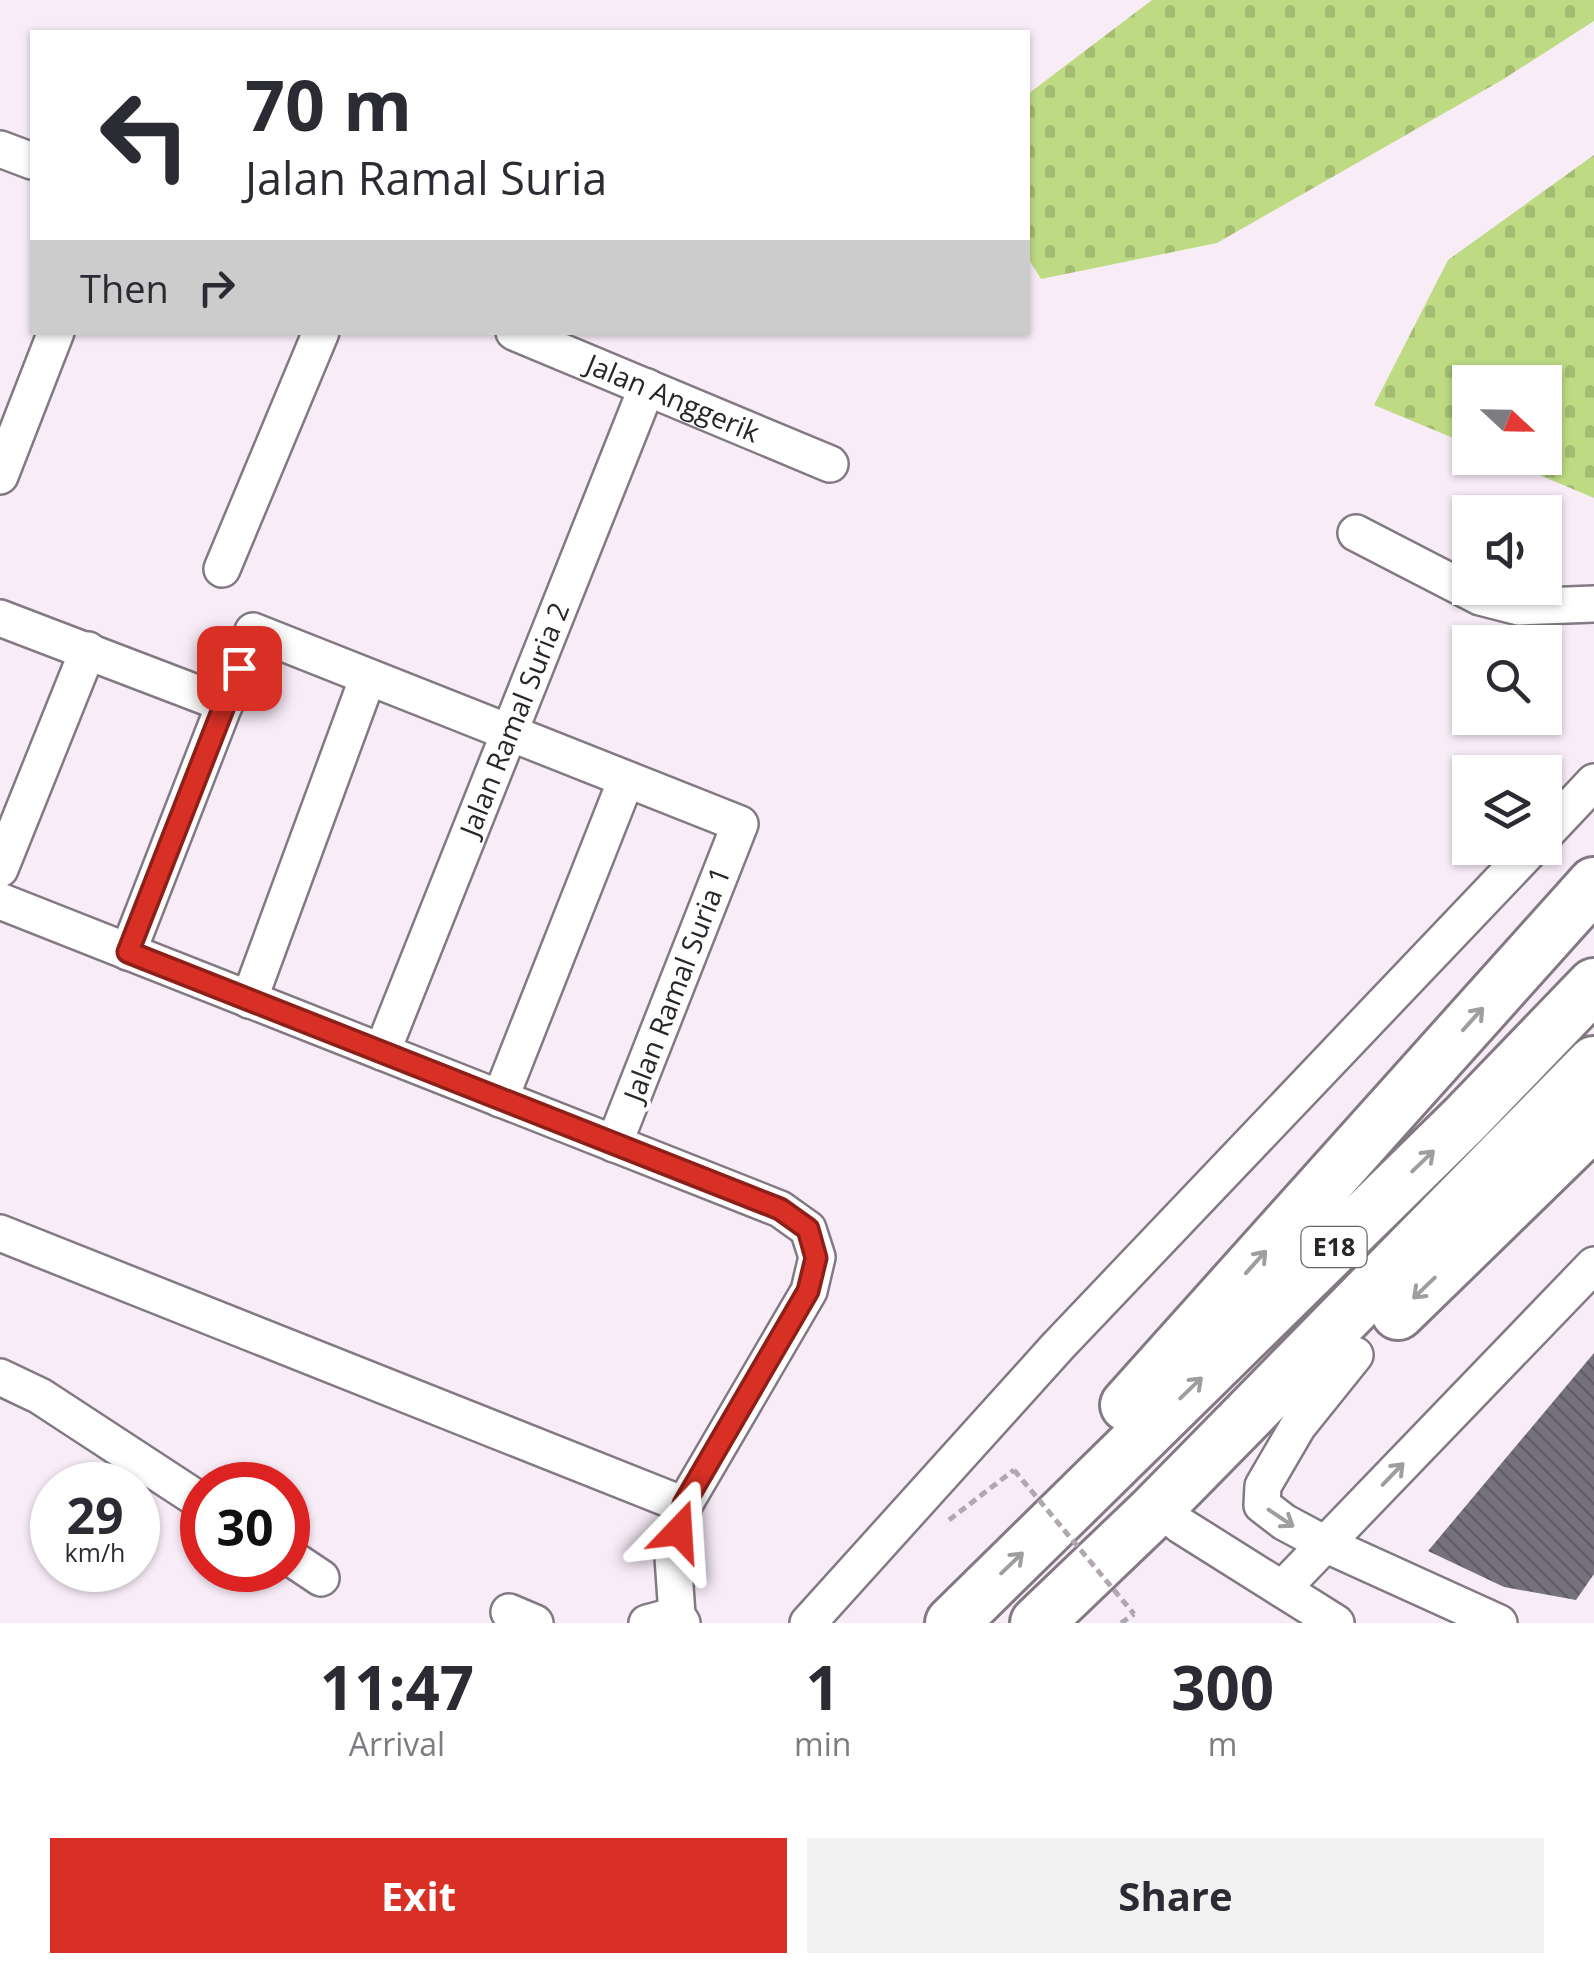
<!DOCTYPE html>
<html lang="en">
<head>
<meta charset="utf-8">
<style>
  :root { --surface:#fff; --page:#f2f2f3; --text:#2b2b33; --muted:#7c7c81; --accent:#d93025 }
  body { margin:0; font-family:"Open Sans",sans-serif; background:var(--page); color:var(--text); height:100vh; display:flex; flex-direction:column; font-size:38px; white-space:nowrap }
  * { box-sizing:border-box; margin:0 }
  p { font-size:32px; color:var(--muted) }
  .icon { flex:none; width:55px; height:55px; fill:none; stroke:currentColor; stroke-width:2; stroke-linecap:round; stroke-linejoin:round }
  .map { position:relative; height:1623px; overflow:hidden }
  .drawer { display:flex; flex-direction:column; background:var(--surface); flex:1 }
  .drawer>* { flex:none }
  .top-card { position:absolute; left:30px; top:30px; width:1000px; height:305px; border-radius:0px; box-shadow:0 2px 8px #0004; background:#fff; color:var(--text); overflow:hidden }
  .needle { width:65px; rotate:112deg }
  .buttons { position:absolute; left:1452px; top:365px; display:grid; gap:20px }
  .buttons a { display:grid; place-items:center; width:110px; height:110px; border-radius:0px; background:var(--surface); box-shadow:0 2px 8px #0004; font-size:50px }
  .speed { position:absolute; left:30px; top:1462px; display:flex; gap:20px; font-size:50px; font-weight:700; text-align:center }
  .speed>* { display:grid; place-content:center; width:130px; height:130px; border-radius:50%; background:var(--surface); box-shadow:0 2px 8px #0004; line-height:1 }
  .speed small { font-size:25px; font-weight:400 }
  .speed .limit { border:15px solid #d22; background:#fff; color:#111 }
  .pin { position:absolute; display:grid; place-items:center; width:85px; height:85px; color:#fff; margin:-42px; border-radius:20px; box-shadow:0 5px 15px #0006 }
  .me { position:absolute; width:110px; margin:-55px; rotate:20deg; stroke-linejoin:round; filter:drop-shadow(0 0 8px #0008) }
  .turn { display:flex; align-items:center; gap:35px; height:210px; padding:0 50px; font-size:45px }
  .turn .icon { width:130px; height:130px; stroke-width:2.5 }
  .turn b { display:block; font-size:70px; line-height:85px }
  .then { display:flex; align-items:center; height:95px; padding:0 50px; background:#0003; gap:20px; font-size:38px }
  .eta { display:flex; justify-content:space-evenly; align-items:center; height:170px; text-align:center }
  .eta b { font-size:60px; font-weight:700; line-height:70px }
  .cta { display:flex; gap:20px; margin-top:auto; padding:20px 50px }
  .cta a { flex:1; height:115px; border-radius:0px; background:var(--accent); color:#fff; font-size:40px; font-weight:700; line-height:115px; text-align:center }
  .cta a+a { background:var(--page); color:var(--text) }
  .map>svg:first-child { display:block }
  .cemetery { fill:url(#cemetery-stones) }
  .building { fill:url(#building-back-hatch) }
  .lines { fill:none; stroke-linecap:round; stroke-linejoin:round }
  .minor-casing { stroke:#837983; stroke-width:40 }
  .highway-casing { stroke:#837983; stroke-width:58 }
  .path { stroke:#b0a7b0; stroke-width:5; stroke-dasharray:8 5; stroke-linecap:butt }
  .minor { stroke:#fff; stroke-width:35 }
  .highway { stroke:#fff; stroke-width:52 }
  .path-bridge { stroke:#b0a7b0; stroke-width:5; stroke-dasharray:8 5; stroke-linecap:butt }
  .oneway { stroke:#9f9d9f }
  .route-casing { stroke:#8d1f18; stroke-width:25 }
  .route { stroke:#d93025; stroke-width:18 }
  .labels { text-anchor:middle; stroke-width:8; stroke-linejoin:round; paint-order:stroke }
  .shield { fill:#fefefe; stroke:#696669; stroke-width:2.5 }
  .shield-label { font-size:25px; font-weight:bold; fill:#292529 }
  .street-label { font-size:28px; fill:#292529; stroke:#fefefe }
</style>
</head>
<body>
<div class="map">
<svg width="1594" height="1623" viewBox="0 0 1594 1623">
  <defs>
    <pattern id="cemetery-stones" width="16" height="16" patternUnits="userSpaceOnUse" patternTransform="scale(2.5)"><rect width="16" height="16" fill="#bedb84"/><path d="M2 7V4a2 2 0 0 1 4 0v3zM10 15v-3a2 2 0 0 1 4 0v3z" fill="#a3bc72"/></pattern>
    <pattern id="building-back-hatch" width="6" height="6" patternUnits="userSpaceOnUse" patternTransform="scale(2.5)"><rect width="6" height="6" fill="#75717d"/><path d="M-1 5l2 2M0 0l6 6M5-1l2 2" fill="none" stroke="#605d66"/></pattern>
  </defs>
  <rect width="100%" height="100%" fill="#f8ecf7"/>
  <!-- cemetery -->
  <path class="cemetery" d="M1152 0H1594V21L1502 80 1217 243 1041 279 1028 258V94Z
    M1594 155V498L1499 458H1545V382H1470V445L1374 405 1448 260Z"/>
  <!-- building -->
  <path class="building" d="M1594 1353V1574L1576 1600 1504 1587 1428 1551Z"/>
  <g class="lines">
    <defs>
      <g id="minor">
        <path d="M0 149 32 161"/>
        <path id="s1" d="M514 332 830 464"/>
        <path d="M0 476 56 332"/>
        <path d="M1356 533 1480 597 1519 607 1594 604"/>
        <path d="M222 569 321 332"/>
        <path d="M0 618 225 704"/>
        <path d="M1545 834 1594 782"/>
        <path d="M0 869 88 650"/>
        <path d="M0 901 780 1209 808 1229 817 1257 809 1291 684 1505 673 1557 677 1615 682 1623"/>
        <path d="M128 952 253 631 740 824 614 1144"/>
        <path d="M249 1000 368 677"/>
        <path id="s2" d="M382 1052 647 387"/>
        <path d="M500 1099 626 780"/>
        <path d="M0 1233 684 1505"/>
        <path d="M1355 1355 1298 1426 1263 1486 1262 1505 1284 1522 1325 1544 1499 1623"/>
        <path d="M0 1377 40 1396 202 1502"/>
        <path d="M1180 1525 1336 1623"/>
        <path d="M288 1556 321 1578"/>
        <path d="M1282 1589 1594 1265"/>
        <path d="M509 1612 535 1623"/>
        <path d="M647 1623 677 1615"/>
        <path d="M808 1623 1058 1346 1532 848"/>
      </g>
      <path id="highway" d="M1398 1313 1594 1122
        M1127 1405 1594 884
        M952 1623 1465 1119 1594 985
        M1037 1623 1153 1512 1594 1063"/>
    </defs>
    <!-- minor casing -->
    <use href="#minor" class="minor-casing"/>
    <!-- highway casing -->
    <use href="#highway" class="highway-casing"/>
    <!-- path -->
    <path class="path" d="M949 1520 1014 1470
      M1121 1623 1134 1614"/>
    <!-- minor -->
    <use href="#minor" class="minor"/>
    <!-- highway -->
    <use href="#highway" class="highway"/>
    <!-- path-bridge -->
    <path class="path-bridge" d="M1014 1470 1134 1614"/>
  </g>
  <!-- one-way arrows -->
  <defs><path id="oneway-shaft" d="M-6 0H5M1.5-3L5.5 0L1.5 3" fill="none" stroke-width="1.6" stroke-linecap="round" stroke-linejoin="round" transform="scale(2.5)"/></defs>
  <g class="oneway">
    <use href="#oneway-shaft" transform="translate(1473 1019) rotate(-48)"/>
    <use href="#oneway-shaft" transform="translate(1423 1161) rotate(-44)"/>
    <use href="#oneway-shaft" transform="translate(1256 1262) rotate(-48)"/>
    <use href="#oneway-shaft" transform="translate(1424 1288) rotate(136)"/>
    <use href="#oneway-shaft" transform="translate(1191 1388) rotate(-44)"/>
    <use href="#oneway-shaft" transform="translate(1393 1474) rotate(-46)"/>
    <use href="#oneway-shaft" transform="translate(1281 1518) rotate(34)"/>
    <use href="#oneway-shaft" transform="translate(1012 1563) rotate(-44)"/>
  </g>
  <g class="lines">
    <defs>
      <path id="route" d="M239 668 128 952 780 1209 808 1229 816 1258 808 1291 684 1504 679 1531"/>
    </defs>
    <!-- route casing -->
    <use href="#route" class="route-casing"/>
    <!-- route -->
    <use href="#route" class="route"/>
  </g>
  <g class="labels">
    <!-- shield labels -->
    <rect class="shield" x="1301.5" y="1227" width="65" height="40" rx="8"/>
    <g class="shield-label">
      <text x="1334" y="1256">E18</text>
    </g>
    <!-- street labels -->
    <g class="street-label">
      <text dy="10" stroke="none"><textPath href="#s1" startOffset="172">Jalan Anggerik</textPath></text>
      <text dy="10" stroke="none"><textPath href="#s2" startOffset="358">Jalan Ramal Suria 2</textPath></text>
      <text transform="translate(677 984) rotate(-69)" y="10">Jalan Ramal Suria 1</text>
    </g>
  </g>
</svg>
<div class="buttons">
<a><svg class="needle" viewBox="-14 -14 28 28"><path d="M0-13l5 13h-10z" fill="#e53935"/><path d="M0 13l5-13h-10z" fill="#7c7c81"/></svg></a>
<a><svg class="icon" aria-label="sound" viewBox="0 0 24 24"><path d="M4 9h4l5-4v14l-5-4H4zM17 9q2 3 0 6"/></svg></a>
<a><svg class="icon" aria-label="search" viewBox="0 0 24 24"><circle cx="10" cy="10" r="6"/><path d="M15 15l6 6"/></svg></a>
<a><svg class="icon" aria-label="layers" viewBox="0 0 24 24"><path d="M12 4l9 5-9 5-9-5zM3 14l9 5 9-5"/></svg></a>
</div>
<div class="speed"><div>29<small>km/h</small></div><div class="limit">30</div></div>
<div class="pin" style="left:239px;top:668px;background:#d93025"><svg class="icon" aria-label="arrive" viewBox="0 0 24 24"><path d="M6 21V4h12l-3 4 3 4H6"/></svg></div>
<svg class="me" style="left:679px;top:1531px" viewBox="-20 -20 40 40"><path d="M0-17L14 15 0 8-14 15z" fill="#d93025" stroke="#fff" stroke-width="4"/></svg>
<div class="top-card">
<div class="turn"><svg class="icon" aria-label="left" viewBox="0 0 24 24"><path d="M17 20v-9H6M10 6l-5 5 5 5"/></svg><div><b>70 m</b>Jalan Ramal Suria</div></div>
<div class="then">Then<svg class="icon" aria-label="right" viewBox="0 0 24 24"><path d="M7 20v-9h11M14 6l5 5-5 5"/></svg></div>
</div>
</div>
<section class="drawer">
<div class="eta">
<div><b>11:47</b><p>Arrival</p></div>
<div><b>1</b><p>min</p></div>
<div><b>300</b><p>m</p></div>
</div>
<div class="cta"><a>Exit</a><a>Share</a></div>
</section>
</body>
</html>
